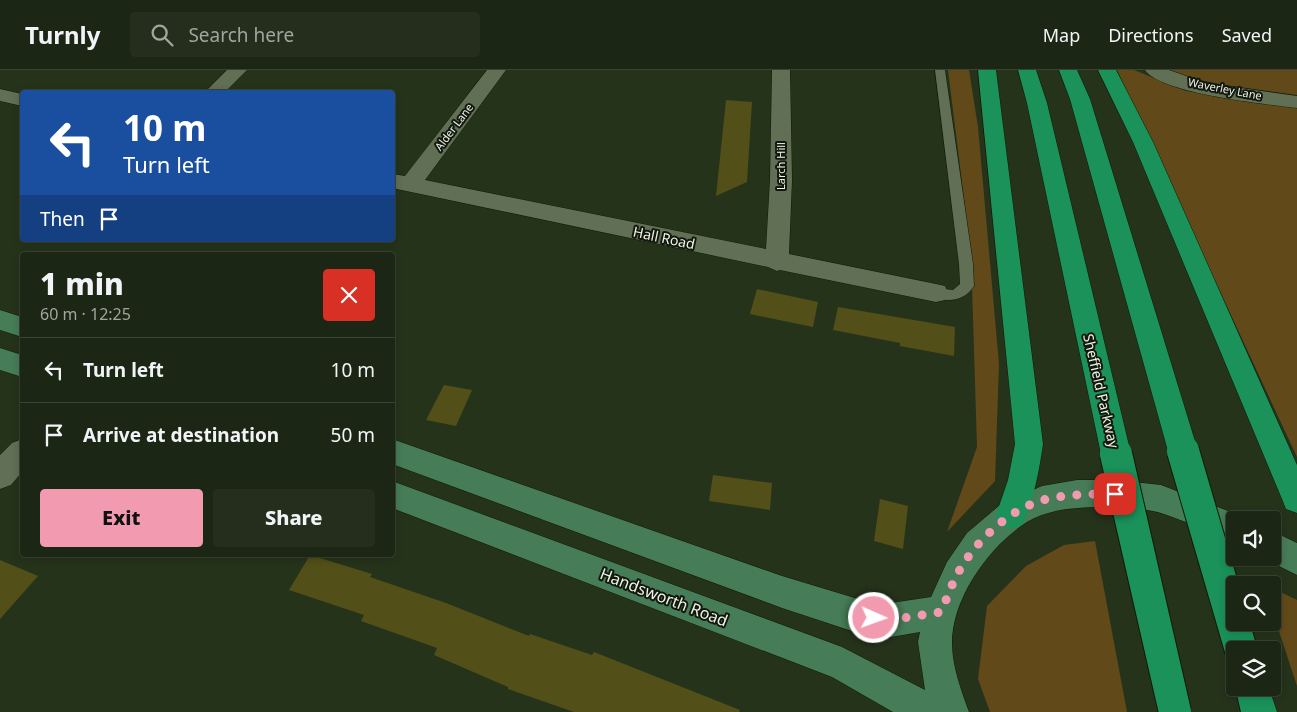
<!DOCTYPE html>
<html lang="en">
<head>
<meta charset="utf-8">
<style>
  :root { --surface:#1c2614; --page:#252e1d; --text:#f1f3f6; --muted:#a0a5a0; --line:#3a4334; --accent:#f29aaf }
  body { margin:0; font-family:"Noto Sans",sans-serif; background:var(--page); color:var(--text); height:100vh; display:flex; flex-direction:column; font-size:19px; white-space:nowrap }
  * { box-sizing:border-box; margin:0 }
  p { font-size:16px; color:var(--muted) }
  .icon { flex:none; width:28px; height:28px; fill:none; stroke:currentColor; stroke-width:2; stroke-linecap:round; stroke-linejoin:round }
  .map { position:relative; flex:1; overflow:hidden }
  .sheet { position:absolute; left:20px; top:182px; width:375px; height:305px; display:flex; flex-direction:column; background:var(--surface); border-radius:5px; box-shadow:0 2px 8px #0003,0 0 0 1px var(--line) }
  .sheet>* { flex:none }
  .hud { position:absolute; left:20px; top:20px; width:375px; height:152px; border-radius:5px; box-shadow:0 2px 8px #0003,0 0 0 1px var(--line); background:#1a4fa0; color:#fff; overflow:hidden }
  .controls { position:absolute; left:1226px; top:441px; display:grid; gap:10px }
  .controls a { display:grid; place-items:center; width:55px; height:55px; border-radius:5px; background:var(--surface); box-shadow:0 2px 8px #0003,0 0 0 1px var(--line); font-size:25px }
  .pin { position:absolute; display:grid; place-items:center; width:42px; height:42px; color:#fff; margin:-21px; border-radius:10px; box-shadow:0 2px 8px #0006 }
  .me { position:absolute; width:55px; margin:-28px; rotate:92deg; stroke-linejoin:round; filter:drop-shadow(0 0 4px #0008) }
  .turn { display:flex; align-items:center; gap:18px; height:105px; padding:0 20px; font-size:22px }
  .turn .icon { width:65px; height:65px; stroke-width:2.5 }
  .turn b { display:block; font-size:35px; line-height:42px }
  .then { display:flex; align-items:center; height:48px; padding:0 20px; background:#0003; gap:10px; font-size:19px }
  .round { display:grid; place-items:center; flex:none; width:52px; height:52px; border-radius:5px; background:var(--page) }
  .headline { display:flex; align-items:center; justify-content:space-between; height:85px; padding:0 20px }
  h1 { font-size:30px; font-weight:800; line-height:38px }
  .cta { display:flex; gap:10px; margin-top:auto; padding:10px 20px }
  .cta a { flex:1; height:58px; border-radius:5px; background:var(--accent); color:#111; font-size:20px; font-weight:800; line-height:58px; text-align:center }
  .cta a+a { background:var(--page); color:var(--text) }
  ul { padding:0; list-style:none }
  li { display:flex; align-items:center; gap:15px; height:65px; padding:0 20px; border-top:1px solid var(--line) }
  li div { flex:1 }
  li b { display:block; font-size:19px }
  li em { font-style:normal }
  header { display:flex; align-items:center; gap:30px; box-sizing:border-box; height:70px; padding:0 25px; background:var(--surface); border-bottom:1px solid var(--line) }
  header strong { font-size:24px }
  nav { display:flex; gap:28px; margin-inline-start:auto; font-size:18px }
  .search { width:350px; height:45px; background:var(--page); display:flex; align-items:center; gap:12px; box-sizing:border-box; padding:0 18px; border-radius:5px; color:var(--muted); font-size:19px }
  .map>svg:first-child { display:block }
  .green { fill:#624919 }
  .building { fill:#524f18 }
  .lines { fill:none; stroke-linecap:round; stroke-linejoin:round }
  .service-casing { stroke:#0f1a05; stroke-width:1 }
  .minor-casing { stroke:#0f1a05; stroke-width:1 }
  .secondary-casing { stroke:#0f1a05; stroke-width:1 }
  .trunk-casing { stroke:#0f1a05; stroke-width:1 }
  .service { fill:#616f55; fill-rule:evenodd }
  .minor { fill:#616f55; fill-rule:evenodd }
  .secondary { fill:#467c57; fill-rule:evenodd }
  .trunk { fill:#1a925a; fill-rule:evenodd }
  .trunk-bridge-casing { stroke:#0f1a05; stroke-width:34; stroke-linecap:butt }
  .trunk-bridge { stroke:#1a925a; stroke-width:32 }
  .route { stroke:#f29aaf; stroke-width:9; stroke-dasharray:0 16.2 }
  .labels { text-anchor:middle; stroke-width:4; stroke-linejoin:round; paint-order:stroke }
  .far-street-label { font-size:11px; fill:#edf5e6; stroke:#13180e }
  .street-label { font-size:14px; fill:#edf5e6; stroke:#13180e }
  .near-street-label { font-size:16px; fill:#edf5e6; stroke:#13180e }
</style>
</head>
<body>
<header>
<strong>Turnly</strong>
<div class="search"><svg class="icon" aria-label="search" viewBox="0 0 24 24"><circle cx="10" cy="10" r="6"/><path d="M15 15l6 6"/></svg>Search here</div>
<nav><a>Map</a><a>Directions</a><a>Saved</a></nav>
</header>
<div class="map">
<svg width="1297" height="642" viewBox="0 0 1297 642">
  <rect width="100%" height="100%" fill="#26331b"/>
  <!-- green -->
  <path class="green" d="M948 0H969L978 57 999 294 995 411 947 462 977 377 971 184Z
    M1117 0H1134L1186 21 1297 37V387Z
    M1164 0H1297V25L1218 14 1168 3Z
    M1095 471 1127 642H990L978 609 987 536 1026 496 1064 475Z
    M1272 518 1297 530V616L1273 543Z"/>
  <!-- building -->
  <path class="building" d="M726 30 752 32 747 112 716 126Z
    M757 219 818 232 813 257 750 244Z
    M838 237 955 257 954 286 900 276V273L833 260Z
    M444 315 472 320 456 356 426 350Z
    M713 405 772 413 770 440 709 431Z
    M880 429 908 436 903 479 874 471Z
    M310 485 372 504 370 507 446 533 529 566 530 564 592 585 594 582 740 640 739 642H574L508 619V617L434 585 437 578 361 551 364 545 289 520Z
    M0 490 38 506 0 549Z"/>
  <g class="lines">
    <defs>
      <path id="service" d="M935 0H945L973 194 974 216C964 232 947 232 931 227L929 223 931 219 936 218 953 220 960 214 959 194Z"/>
      <path id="minor" d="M227 0H247L225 22H205Z
        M487 0H506L425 110 766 179 770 110 772 0H790L792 110 789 184 936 214 945 216 948 223 945 230 936 232 780 200 777 201 768 197 392 118V104L405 106Z
        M1145 0H1169L1206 13 1297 26V38C1267 34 1161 24 1145 0Z
        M0 19 22 24V36L0 31Z
        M22 369V402L11 415 0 419V385L12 373Z"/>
      <path id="secondary" d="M0 240 22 247V267L0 260Z
        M0 278 22 285V307L0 300Z
        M392 369 782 506 858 529 891 533 931 527 947 492 967 463 1000 435 1042 416 1077 410H1115L1161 415 1246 448 1247 450H1235V472C1211 463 1186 451 1161 443 1140 437 1101 436 1078 438 1059 439 1037 444 1021 456 987 480 952 529 952 573 952 596 961 620 969 642H893L832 607 392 438V411L842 577 925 620 918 572 920 562 891 567 858 563 782 538 392 394Z
        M1272 461 1297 473V505L1263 488H1272Z"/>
      <path id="trunk" d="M978 0H996L1043 374C1039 402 1034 429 1022 455L1011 459 1000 455 996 445 1008 410 1015 374Z
        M1018 0H1036L1047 33 1131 384 1126 393 1116 397 1106 393 1101 384 1027 33Z
        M1059 0H1077L1090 29 1198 381 1193 390 1183 394 1173 390 1168 381 1070 29Z
        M1098 0H1116L1153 72 1297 395V443L1286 439 1282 429 1133 72Z
        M1235 616 1269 618 1277 642H1241Z"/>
    </defs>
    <!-- service casing -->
    <use href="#service" class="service-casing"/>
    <!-- minor casing -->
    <use href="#minor" class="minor-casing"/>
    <!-- secondary casing -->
    <use href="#secondary" class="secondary-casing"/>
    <!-- trunk casing -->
    <use href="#trunk" class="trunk-casing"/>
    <!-- service -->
    <use href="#service" class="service"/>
    <!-- minor -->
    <use href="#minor" class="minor"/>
    <!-- secondary -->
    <use href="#secondary" class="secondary"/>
    <!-- trunk -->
    <use href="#trunk" class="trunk"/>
    <defs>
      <path id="trunk-bridge" d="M1183 381 1241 580
        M1116 384 1175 642"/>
    </defs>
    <!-- trunk-bridge casing -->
    <use href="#trunk-bridge" class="trunk-bridge-casing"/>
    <!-- trunk-bridge -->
    <use href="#trunk-bridge" class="trunk-bridge"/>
  </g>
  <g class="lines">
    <!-- route -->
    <path class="route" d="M874 548 891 550 941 542C947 529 951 515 958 503 975 472 1008 440 1043 430 1067 424 1091 424 1115 424"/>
  </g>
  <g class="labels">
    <!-- far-street labels -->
    <g class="far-street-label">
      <text transform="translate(1225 19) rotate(11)" y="4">Waverley Lane</text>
      <text transform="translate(454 57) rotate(-53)" y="4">Alder Lane</text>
      <text transform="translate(781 96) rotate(-90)" y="4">Larch Hill</text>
    </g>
    <!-- street labels -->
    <g class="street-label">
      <text transform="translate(664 168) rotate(12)" y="5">Hall Road</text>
      <text transform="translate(1101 321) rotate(77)" y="5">Sheffield Parkway</text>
    </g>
    <!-- near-street labels -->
    <g class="near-street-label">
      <text transform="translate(664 527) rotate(21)" y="6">Handsworth Road</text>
    </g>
  </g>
</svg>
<div class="controls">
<a><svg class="icon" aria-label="sound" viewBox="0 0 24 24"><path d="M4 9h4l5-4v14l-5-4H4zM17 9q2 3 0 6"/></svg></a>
<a><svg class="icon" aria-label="search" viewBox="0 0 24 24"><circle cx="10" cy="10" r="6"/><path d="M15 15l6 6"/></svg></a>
<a><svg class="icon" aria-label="layers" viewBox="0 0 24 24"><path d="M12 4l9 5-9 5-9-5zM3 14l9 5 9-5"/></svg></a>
</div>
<div class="pin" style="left:1115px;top:424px;background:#d93025"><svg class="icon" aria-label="arrive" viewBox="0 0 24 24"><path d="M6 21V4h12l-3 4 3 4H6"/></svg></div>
<svg class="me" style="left:874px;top:548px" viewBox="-20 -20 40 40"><circle r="17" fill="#f29aaf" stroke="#fff" stroke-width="3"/><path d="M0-11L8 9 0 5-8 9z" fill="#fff"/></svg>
<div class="hud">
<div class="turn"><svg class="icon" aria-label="left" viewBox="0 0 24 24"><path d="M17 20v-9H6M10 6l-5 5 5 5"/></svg><div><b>10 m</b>Turn left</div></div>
<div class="then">Then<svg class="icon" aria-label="arrive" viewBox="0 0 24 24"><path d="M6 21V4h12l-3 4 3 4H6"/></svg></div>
</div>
<section class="sheet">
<div class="headline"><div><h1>1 min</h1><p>60 m · 12:25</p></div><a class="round" style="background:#d93025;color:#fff"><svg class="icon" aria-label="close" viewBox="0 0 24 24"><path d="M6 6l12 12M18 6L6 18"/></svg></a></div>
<ul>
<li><svg class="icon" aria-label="left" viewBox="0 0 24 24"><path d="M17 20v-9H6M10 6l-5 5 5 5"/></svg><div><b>Turn left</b></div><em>10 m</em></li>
<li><svg class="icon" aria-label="arrive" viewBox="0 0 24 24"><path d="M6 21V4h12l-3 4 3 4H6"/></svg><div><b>Arrive at destination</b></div><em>50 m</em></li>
</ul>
<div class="cta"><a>Exit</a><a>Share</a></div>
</section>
</div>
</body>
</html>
